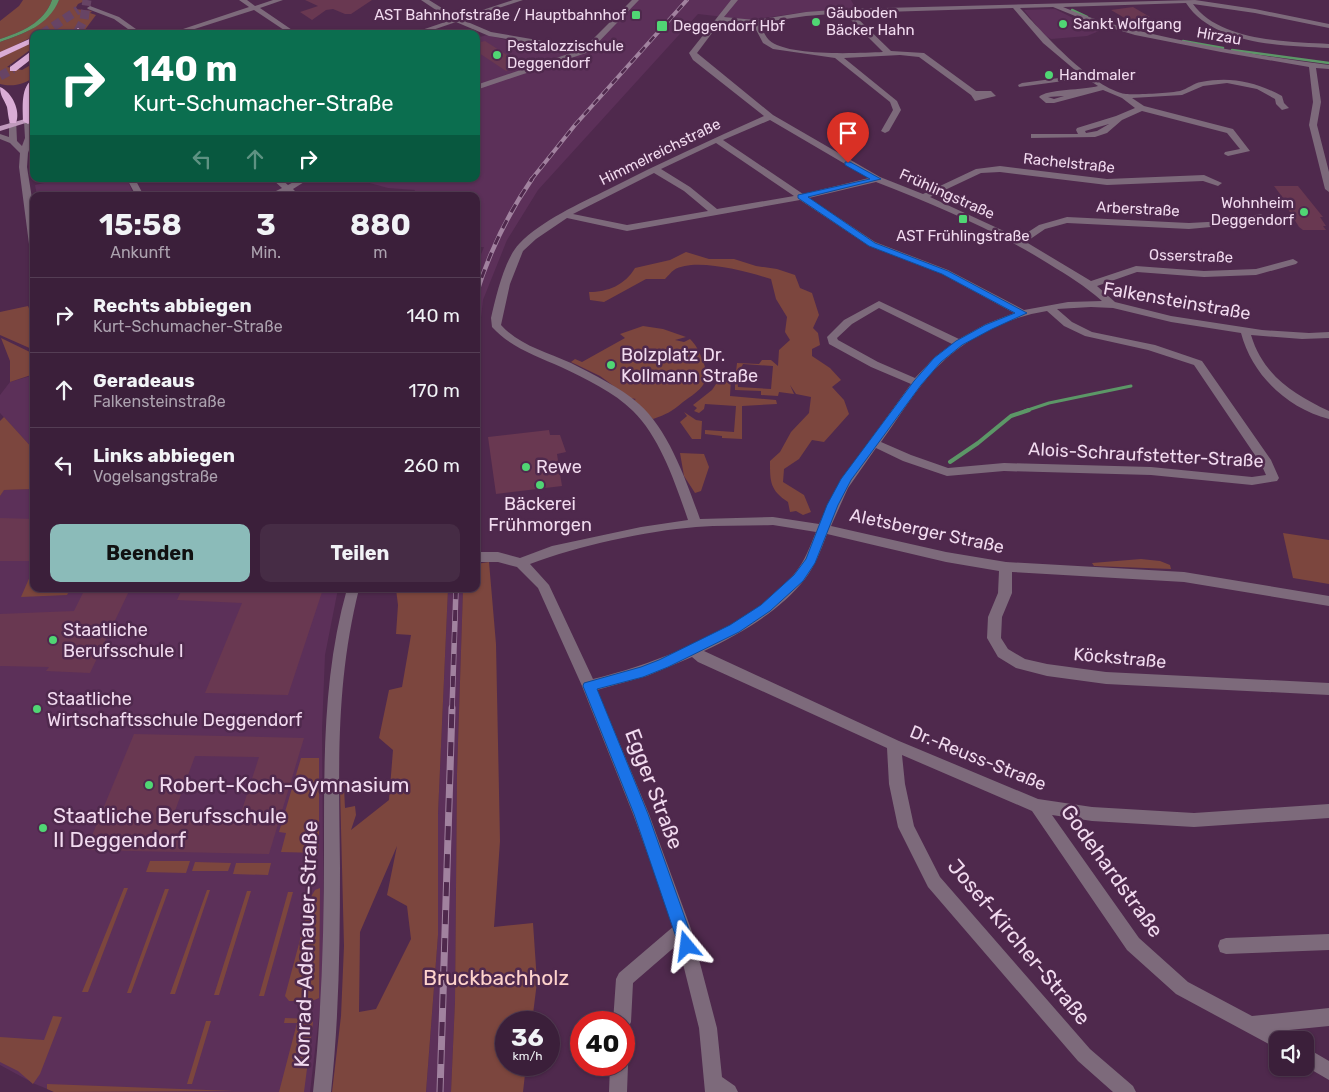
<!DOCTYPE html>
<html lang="de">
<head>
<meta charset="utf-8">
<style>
  :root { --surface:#3b1f3a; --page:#462c45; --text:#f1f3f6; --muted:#aca2af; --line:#543d54; --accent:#8bbbb9 }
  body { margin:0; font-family:Rubik,sans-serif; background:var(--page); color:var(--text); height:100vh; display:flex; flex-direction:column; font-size:19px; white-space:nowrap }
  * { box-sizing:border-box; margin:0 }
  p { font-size:16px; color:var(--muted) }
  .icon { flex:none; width:28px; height:28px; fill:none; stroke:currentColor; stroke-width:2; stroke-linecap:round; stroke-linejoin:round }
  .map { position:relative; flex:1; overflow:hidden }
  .sheet { position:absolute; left:30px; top:192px; width:450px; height:400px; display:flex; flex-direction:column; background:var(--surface); border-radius:10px; box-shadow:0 1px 4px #0004,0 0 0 1px var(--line) }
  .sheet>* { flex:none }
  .banner { position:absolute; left:30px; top:30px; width:450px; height:152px; border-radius:10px; box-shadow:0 1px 4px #0004,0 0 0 1px var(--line); background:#0b6e4f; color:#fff; overflow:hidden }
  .controls { position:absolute; left:1269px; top:1031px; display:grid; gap:10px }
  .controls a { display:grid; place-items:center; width:45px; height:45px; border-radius:10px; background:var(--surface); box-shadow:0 1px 4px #0004,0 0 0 1px var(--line); font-size:25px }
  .speed { position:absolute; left:495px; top:1011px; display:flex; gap:10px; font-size:25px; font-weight:700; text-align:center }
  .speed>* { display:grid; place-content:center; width:65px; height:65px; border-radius:50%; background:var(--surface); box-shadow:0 1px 4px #0004,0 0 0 1px var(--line); line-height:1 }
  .speed small { font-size:12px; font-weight:400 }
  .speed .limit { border:8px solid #d22; background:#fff; color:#111 }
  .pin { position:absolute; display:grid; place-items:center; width:42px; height:42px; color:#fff; margin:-51px -21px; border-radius:50% 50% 50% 0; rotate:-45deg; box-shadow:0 0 5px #0007 }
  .pin .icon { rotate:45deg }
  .me { position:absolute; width:55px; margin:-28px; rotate:344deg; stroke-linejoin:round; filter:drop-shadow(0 0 4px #0008) }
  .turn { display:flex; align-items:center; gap:18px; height:105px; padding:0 20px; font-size:22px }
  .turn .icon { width:65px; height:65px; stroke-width:2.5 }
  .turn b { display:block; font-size:35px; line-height:42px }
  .lanes { display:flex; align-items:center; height:48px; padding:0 20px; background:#0003; justify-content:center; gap:25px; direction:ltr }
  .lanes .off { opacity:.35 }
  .eta { display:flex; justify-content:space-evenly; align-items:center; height:85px; text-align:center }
  .eta b { font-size:30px; font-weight:700; line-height:35px }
  .cta { display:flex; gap:10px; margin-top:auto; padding:10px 20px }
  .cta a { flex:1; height:58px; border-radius:10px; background:var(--accent); color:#111; font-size:20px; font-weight:700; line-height:58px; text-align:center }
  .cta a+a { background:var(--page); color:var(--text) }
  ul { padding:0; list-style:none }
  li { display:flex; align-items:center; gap:15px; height:75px; padding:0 20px; border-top:1px solid var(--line) }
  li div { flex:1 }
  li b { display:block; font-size:19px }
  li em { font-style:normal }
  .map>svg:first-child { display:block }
  .built { fill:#5c3059 }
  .green { fill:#7c463e; fill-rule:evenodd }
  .water { fill:#5c9767 }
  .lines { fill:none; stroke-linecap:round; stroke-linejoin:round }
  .stream-far2 { stroke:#5c9767; stroke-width:2.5 }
  .stream-far1 { stroke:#5c9767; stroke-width:3 }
  .stream { stroke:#5c9767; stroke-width:4 }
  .building { fill:#693851; fill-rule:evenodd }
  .highway-tunnel { stroke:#674465; stroke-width:9; stroke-dasharray:9 4.5; stroke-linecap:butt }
  .minor { fill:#7d6a7b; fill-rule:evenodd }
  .major { fill:#c09abd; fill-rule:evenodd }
  .highway { fill:#daacd6; fill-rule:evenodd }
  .rail-far3-casing { stroke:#a1829f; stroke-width:4 }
  .rail-far2-casing { stroke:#a1829f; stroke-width:4.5 }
  .rail-far1-casing { stroke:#a1829f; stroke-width:5.5 }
  .rail-casing { stroke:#a1829f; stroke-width:7 }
  .rail-far3 { stroke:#4f294d; stroke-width:2.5; stroke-dasharray:7; stroke-linecap:butt }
  .rail-far2 { stroke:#4f294d; stroke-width:3; stroke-dasharray:9; stroke-linecap:butt }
  .rail-far1 { stroke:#4f294d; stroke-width:4; stroke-dasharray:11; stroke-linecap:butt }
  .rail { stroke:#4f294d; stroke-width:5; stroke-dasharray:14; stroke-linecap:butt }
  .route { fill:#1a73e8; stroke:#114b97 }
  .poi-dot { fill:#50d674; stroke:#4f294d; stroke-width:2 }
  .labels { text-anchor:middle; stroke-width:5; stroke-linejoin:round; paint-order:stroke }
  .far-poi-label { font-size:15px; fill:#f1daef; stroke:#4f294d; text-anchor:start }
  .far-street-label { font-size:15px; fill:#f1daef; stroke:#4f294d }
  .street-label { font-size:18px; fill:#f1daef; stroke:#4f294d }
  .poi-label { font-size:18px; fill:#f1daef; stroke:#4f294d; text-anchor:start }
  .near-poi-label { font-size:21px; fill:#f1daef; stroke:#4f294d; text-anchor:start }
  .near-street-label { font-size:21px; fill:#f1daef; stroke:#4f294d }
  .near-park-label { font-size:21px; fill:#fed3cc; stroke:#4f294d }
</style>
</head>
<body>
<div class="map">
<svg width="1329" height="1092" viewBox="0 0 1329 1092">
  <rect width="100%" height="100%" fill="#4f294d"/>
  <!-- built -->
  <path class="built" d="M632 0H851L856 9 798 13 750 20 698 14 538 190 507 240 483 300 476 361V267L484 247H476V196H412L415 190 388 188 366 182 363 179H476V38L487 35 506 40 584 50Z
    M1055 9 1079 21 1104 29 1087 36 1051 39 1044 35 1024 10Z
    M62 179H127L134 196H37L35 185Z
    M34 375V450L0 413V395L10 382Z
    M34 489V589H338L325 655 322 730 324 975 310 1092H55L35 1084 0 1065V496L3 490Z
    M448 589H463L457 774 455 1001 451 1092H426L438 935V814Z"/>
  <!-- green -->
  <path class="green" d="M23 0H52C44 23 21 32 0 39V21L19 6Z
    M59 0H87L78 4 75 9 92 11 90 13 96 15 84 31H57L53 34H34V36L0 53V42C26 33 46 26 59 0Z
    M34 41V47L7 67 22 70 34 63V76C26 85 11 87 0 84V58Z
    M686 252 709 259H734L756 266 777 269 795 275 800 288 812 293 819 315 813 328 818 333 820 345 812 349V356L830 368 841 380 832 387 844 400 849 414 824 442 812 440 799 459 784 469 783 482 804 495 811 512 803 515 796 511 790 512 788 502C770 490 770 482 770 461L780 452 791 432 809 413 811 397 796 394 790 385 794 394 779 392 778 396 761 395V391L735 390V379H737L738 387 771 389 773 366 743 364 739 372H736L737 363 759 364 762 360H771L778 366 779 350 790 340 785 332 787 317 776 299 771 279C748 272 695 257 674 270 671 272 668 276 665 279H646L604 302 590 300 589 292C608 292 625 285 635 268L670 260Z
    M28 306 34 320V350L0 335V312Z
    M643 326 663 329 686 337 675 340 684 342 690 339C696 345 699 351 702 359 713 383 701 389 683 402 671 412 667 414 653 419L634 400 636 399 630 398 600 376 571 362 575 359 582 362 625 338 620 334Z
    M1 338 34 354V374L10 382V361Z
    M720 378H731L730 396 776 400 777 404 742 406V439L722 438V436L705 434V430L734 432 736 406 705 404 704 409 699 413 694 411 697 408 693 405 712 390Z
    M684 412 696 420 702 421 701 439H692L680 422 687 416Z
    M4 417 34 450V489L4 490 0 496V421Z
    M680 453 704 454 709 467 701 491 695 493 684 476Z
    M1283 533 1329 540V584L1293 578Z
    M1141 559 1160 561 1170 565 1171 569 1094 566 1092 563Z
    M489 562 496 644 500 841 494 927 533 923 537 982 532 1022H506V1065H526L523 1092H451L455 1001 457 774 463 589H476V564Z
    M31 574 34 575V589H70L67 595 21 597Z
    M396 589H448L438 814V935L426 1092H332L341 1016 344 946 340 788 342 784 354 782V785L344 787 345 808 355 806 356 815 351 830 389 800 393 750 379 738 389 690 402 687 411 635 396 634 398 605ZM397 846 387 895 407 906 411 939 376 1009 359 1012 360 932Z
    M301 758H319V853L281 852 286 833 279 832Z
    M150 861H190L186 873 146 872Z
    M195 862 231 863 228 871H192Z
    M236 863H271L268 875 233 874Z
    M124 888H128L88 992H82Z
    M320 888 319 998 312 1001H289L285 996 312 895 315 890Z
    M165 889H169L131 993H127Z
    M207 890H210L175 994H170Z
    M247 891H251L219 995H214Z
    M288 892H293L264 996H259Z
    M53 1016 62 1017 40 1074 33 1084 18 1071 0 1062V1037L44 1040Z
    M285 1018 309 1019 313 1022 304 1092H279L297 1023H284Z
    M206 1021H211L192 1084H187Z
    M47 1084 234 1091 54 1092 47 1089Z"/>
  <!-- water -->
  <path class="water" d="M52 0H59C48 26 25 33 0 42V39C21 32 44 23 52 0Z"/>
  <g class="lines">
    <!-- stream-far2 -->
    <path class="stream-far2" d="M1072 10 1087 17
      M1183 41 1223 48
      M1232 50 1329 63"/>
    <!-- stream-far1 -->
    <path class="stream-far1" d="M1025 411 1049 403 1131 386"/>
    <!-- stream -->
    <path class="stream" d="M950 462 978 443 1011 416 1029 410"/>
  </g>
  <!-- building -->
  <path class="building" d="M305 0H372L351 14H345L333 9 326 10 312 20 300 12 318 6Z
    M1133 7 1150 17 1128 20 1111 10Z
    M485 41 513 59 522 66 506 71 476 51V43Z
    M1274 186H1298L1323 217H1320L1326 226H1323L1326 230H1303L1299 227 1286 206H1289Z
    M549 430 550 435H560L566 452 557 454 562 486 496 494 488 437Z
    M0 518 34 519V561H0Z
    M85 589H130L90 673 46 671 49 667 0 666V614L74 611Z
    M182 589H323L288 695 205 693 242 603 177 600Z
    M134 734 304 738 269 854 86 850ZM195 756 259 757 241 813 175 811Z"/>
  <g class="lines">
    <!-- highway-tunnel -->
    <path class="highway-tunnel" d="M78 31 84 20 87 0
      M42 34 78 10
      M0 76 13 69"/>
    <!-- minor -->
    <path class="minor" d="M239 0H247L255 6 273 0H283L260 8 298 34H290L254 10 179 34H168L249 7Z
      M421 0H429L458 18 513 0H523L463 20 491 32 584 48 632 0H639L589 52 476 90V85L577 51 489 36 456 22 421 34H410L451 20Z
      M731 0H738L724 17 755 20 806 12 846 9 1195 0 1255 9 1329 24V28L1255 13 1193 4C1219 41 1288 42 1329 44V48C1284 46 1213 45 1186 3L1063 7C1102 24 1143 32 1185 41 1233 51 1281 59 1329 65V69L1316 68 1321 102 1317 125 1329 172V192L1325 189 1309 125 1313 102 1309 67 1221 52 1135 35 1085 20 1053 7 1020 8C1042 32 1093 89 1126 94 1136 95 1170 93 1180 91 1187 89 1194 83 1201 82 1231 76 1256 82 1282 96L1284 103 1289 108 1282 110 1276 104 1275 99 1257 89 1227 83 1203 86 1182 95 1132 98 1144 106 1233 129 1250 151 1228 156 1224 154 1225 152 1240 149 1227 133 1142 111 1122 120 1107 133 1095 137 1031 138V134H1078L1076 130 1077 128 1116 116 1135 108 1122 98 1103 90 1054 103H1046L1039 97C1046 89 1085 90 1098 86L1086 78 1019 87 1018 85 1022 83 1081 75 1043 43 1013 8 852 13 891 51 924 53 976 91H991L996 96 975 101 971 95 919 57 900 55 844 58 897 101 901 110 889 131 885 133 881 131 893 110 890 102 835 58 773 49 763 43 753 24 721 21 697 53 773 115 880 177 923 194 976 169 1000 166 1107 179 1204 175 1222 183 1218 186 1203 181 1107 185 1000 172 981 173 930 197 1019 238 1039 225 1067 217 1189 223 1226 221 1261 214 1265 217 1244 224 1189 229 1067 223 1045 229 1026 242 1091 281 1136 266 1204 271 1256 269 1293 259 1298 262 1296 264 1256 275 1204 277 1137 272 1097 286 1115 302 1171 316 1262 330 1309 333 1329 332V338L1302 339 1251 335C1263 375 1293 394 1329 411V419C1287 408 1252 375 1241 333L1171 322 1113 308 1091 307 1057 309 1072 322 1092 332 1155 345 1202 361 1271 460 1279 478 1277 481 1252 485 1151 475 1004 471 947 476 903 461 876 448 848 488 831 526 946 552 1006 562 1184 572 1329 596V606L1184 582 1012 572V593L1002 617 1001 638 1008 649 1025 659 1047 664 1106 672 1329 683V695L1106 684 1047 676 1016 668 998 657 987 638 988 617 998 593 999 571 946 562 827 534C821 550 815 566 805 579 780 611 740 634 704 651L899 741 1038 799 1092 807 1194 813 1329 804V818L1194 827 1092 821 1052 815 1139 938 1188 982 1252 1016 1329 1008V1026L1279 1031 1284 1034 1287 1040H1278V1049L1176 994 1127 950 1032 811 902 755 905 784 914 826 940 877 1090 1049 1133 1086 1136 1092H1113L1078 1061 928 887 898 827 889 784 887 748 698 662 692 657 647 676 597 690 649 814 691 929 717 1028 722 1077 735 1086 738 1092H705L699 1028 678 944 633 983 631 1022 628 1028 624 1030V1022H613L616 979 619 973 674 926 633 814 582 686 538 588 517 567 498 562H476V552H498L520 558 552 546 641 527 688 520C676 485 660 437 633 411 614 392 586 379 561 367 537 356 511 348 492 327L491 318C496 297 504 260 519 244 542 220 579 204 609 189 660 163 712 139 764 116L693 60 689 53ZM844 13 883 52C859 53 787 57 769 40 765 36 762 28 759 23L806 16ZM1064 96 1054 99 1048 97ZM770 120 869 178 803 194 723 140ZM1109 124 1097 131 1086 133 1085 131ZM716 143 794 196 717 209 690 187 661 169ZM654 173 684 191 708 211 627 225 573 214ZM876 182C935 205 995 230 1049 264 1067 275 1085 286 1102 301L1068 302 1024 310 948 270 875 242 809 198ZM800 200 869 246 942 274 1014 313 986 324 959 339 879 301 844 320 827 337 829 344 871 367 911 384 844 476 819 524 773 517 700 519C687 483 669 430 639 404 620 387 594 375 571 363 546 352 519 345 501 325L510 284 523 251 536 239 567 218 627 231ZM879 308 952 344 935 357 915 378 878 362 838 340 837 338 852 324ZM1047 311 1064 326 1085 336 1148 350 1194 365 1261 464 1266 475 1252 477 1151 467 1004 463 948 468 911 455 881 442C897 420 911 397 928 377 958 342 1002 318 1047 311ZM773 525 816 532C810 546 805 561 795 573 751 627 659 663 593 679L549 585 530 564C577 546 646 531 696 527 721 525 747 526 773 525Z
      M90 6 119 17 143 34H135L114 19 88 9 87 8Z
      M34 118 33 138 28 153 27 167 34 211V247L29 244 19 167 20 153 10 143 0 139V134L9 137V121L16 119 17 141 22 146 25 138 24 121Z
      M127 179H135L144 196H136Z
      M272 179H281L288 185 299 179H309L293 189 300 196H291L287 193 277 196H266L282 188Z
      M347 589H359C335 685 339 770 340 868 340 943 339 1018 331 1092H313C322 1011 324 930 324 849 324 761 323 674 347 589Z
      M1329 934V950L1226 954 1220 952 1218 946 1220 940 1226 938Z
      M1305 1047 1329 1061V1080L1305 1066Z
      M624 1058 628 1065 627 1092H609L610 1065H624Z"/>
    <!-- major -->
    <path class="major" d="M25 119 32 121 0 131V126Z"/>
    <!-- highway -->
    <path class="highway" d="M78 28 82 31 80 34H71Z
      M58 29 61 30V34H52Z
      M34 37V42L0 58V52Z
      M34 49V57L16 71H10V67Z
      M34 79 33 121 28 124 23 121C23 109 20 85 34 79Z
      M0 87C12 92 21 111 16 123H10C8 118 8 112 7 107 4 99 0 96 0 87Z"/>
    <defs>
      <path id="rail-far3" d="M531 180 575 125 687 0"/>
      <path id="rail-far2" d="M476 295C489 253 507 215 532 179"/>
      <path id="rail-far1" d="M452 709 456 589"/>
      <path id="rail" d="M440 1092 452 708"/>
    </defs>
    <!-- rail-far3 casing -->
    <use href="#rail-far3" class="rail-far3-casing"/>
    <!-- rail-far2 casing -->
    <use href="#rail-far2" class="rail-far2-casing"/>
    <!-- rail-far1 casing -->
    <use href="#rail-far1" class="rail-far1-casing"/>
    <!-- rail casing -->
    <use href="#rail" class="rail-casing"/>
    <!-- rail-far3 -->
    <use href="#rail-far3" class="rail-far3"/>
    <!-- rail-far2 -->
    <use href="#rail-far2" class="rail-far2"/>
    <!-- rail-far1 -->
    <use href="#rail-far1" class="rail-far1"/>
    <!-- rail -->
    <use href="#rail" class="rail"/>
  </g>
  <!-- route -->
  <path class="route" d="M845 162H850L881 179 808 197 875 243 948 271 1027 313 992 329 962 345 941 362 921 385 851 480 838 505 815 563 803 581 770 611 739 632 668 667 643 677 597 689 648 814 695 946 693 952 687 954 682 952 679 946 634 814 583 686 584 683 641 667 659 660 730 625 761 605 794 575 806 559 827 505 841 479 914 381 934 358 956 341 985 325 1015 313 942 274 869 246 798 198V195L870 179 845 165Z"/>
  <!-- markers -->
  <g class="poi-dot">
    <rect x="631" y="10" width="10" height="10" rx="2.5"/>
    <circle cx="816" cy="22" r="5"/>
    <circle cx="1063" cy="24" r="5"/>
    <rect x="656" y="20" width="12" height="12" rx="2.5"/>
    <circle cx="497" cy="55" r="5"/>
    <circle cx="1049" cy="75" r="5"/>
    <circle cx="1304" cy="212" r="5"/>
    <rect x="958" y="214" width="10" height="10" rx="2.5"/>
    <circle cx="611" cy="365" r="5"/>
    <circle cx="526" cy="467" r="5"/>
    <circle cx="540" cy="485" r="5"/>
    <circle cx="53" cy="640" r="5"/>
    <circle cx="37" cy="709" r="5"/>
    <circle cx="149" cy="785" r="5"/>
    <circle cx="43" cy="828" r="5"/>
  </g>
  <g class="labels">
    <!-- far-poi labels -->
    <g class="far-poi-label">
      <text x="826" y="18">Gäuboden<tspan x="826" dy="17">Bäcker Hahn</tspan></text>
      <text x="626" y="20" text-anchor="end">AST Bahnhofstraße / Hauptbahnhof</text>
      <text x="1073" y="29">Sankt Wolfgang</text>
      <text x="673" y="31">Deggendorf Hbf</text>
      <text x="507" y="51">Pestalozzischule<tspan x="507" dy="17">Deggendorf</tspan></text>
      <text x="1059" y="80">Handmaler</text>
      <text x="1294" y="208" text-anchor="end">Wohnheim<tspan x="1294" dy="17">Deggendorf</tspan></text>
      <text x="963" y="241" text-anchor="middle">AST Frühlingstraße</text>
    </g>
    <!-- far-street labels -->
    <g class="far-street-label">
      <text transform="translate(1219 36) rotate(10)" y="5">Hirzau</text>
      <text transform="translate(660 152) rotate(-26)" y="5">Himmelreichstraße</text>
      <text transform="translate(1069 163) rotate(6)" y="5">Rachelstraße</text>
      <text transform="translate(947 194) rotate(24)" y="5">Frühlingstraße</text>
      <text transform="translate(1138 209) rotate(3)" y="5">Arberstraße</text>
      <text transform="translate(1191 256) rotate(2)" y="5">Osserstraße</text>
    </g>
    <!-- street labels -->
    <g class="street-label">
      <text transform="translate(1177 301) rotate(10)" y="6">Falkensteinstraße</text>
      <text transform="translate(1146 455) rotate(3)" y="6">Alois-Schraufstetter-Straße</text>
      <text transform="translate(927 531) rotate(12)" y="6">Aletsberger Straße</text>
      <text transform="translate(1120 658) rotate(5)" y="6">Köckstraße</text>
      <text transform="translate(978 758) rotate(22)" y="6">Dr.-Reuss-Straße</text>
    </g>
    <!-- poi labels -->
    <g class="poi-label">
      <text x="621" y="361">Bolzplatz Dr.<tspan x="621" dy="21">Kollmann Straße</tspan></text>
      <text x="536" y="473">Rewe</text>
      <text x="540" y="510" text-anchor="middle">Bäckerei<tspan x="540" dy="21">Frühmorgen</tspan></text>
      <text x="63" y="636">Staatliche<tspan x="63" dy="21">Berufsschule I</tspan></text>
      <text x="47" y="705">Staatliche<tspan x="47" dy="21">Wirtschaftsschule Deggendorf</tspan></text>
    </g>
    <!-- near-poi labels -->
    <g class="near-poi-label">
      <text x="159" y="792">Robert-Koch-Gymnasium</text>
      <text x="53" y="823">Staatliche Berufsschule<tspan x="53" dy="24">II Deggendorf</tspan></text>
    </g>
    <!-- near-street labels -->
    <g class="near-street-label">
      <text transform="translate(654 789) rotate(69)" y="7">Egger Straße</text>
      <text transform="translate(1112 871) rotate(54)" y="7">Godehardstraße</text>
      <text transform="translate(1019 942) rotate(50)" y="7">Josef-Kircher-Straße</text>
      <text transform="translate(306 944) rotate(-88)" y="7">Konrad-Adenauer-Straße</text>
    </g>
    <!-- near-park labels -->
    <g class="near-park-label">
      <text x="496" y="985">Bruckbachholz</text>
    </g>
  </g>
</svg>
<div class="controls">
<a><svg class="icon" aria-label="sound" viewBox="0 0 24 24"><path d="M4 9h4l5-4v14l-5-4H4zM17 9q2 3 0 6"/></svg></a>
</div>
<div class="speed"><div>36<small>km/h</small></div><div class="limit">40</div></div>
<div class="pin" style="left:848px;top:163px;background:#d93025"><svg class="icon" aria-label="arrive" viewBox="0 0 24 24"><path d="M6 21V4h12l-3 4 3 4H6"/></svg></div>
<svg class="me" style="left:687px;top:946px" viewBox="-20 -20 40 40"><path d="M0-17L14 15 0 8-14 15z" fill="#1a73e8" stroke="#fff" stroke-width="4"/></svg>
<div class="banner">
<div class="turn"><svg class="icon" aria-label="right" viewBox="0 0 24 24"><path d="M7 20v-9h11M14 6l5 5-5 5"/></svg><div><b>140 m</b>Kurt-Schumacher-Straße</div></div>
<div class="lanes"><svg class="icon off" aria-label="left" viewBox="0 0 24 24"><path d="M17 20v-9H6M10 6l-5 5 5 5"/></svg><svg class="icon off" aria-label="ahead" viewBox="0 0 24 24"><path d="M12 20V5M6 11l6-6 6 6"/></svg><svg class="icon" aria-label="right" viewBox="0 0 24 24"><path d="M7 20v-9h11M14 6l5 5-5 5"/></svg></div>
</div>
<section class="sheet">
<div class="eta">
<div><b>15:58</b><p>Ankunft</p></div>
<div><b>3</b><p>Min.</p></div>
<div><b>880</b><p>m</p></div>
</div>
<ul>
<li><svg class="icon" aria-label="right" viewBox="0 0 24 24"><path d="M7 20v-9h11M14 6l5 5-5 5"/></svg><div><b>Rechts abbiegen</b><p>Kurt-Schumacher-Straße</p></div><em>140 m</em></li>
<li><svg class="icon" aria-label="ahead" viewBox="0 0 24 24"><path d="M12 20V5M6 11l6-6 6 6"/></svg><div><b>Geradeaus</b><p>Falkensteinstraße</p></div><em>170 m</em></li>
<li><svg class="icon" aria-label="left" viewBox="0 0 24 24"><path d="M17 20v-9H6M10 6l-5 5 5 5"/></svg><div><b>Links abbiegen</b><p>Vogelsangstraße</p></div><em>260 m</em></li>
</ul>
<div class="cta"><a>Beenden</a><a>Teilen</a></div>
</section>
</div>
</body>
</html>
